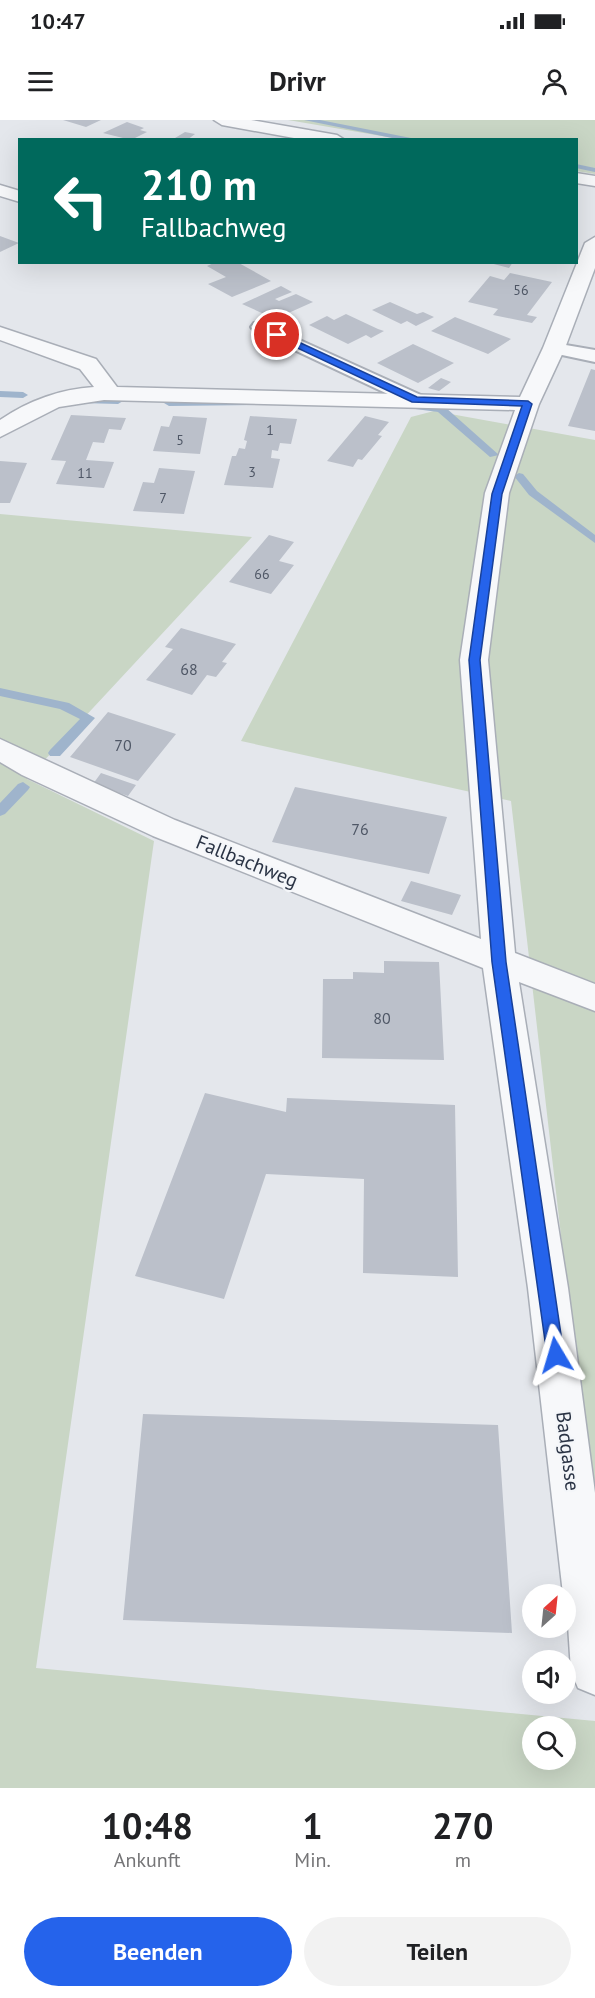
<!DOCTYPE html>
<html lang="de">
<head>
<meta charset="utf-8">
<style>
  :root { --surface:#fff; --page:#f2f2f2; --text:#202124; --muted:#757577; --accent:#2563eb }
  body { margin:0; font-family:"PT Sans",sans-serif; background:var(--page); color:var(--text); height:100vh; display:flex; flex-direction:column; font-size:22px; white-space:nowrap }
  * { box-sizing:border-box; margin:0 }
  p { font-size:20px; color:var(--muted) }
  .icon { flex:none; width:33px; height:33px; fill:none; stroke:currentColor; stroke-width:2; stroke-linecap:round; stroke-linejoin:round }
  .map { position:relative; height:1668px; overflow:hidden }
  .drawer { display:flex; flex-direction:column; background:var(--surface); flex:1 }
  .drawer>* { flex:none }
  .guide { position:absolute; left:18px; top:18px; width:560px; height:126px; border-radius:0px; box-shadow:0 6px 24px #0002; background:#00695c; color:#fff; overflow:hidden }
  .needle { width:39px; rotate:27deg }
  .fabs { position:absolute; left:522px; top:1464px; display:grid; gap:12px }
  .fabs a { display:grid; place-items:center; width:54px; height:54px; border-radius:50%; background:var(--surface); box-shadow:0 6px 24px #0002; font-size:30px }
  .pin { position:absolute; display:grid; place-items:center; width:51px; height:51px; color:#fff; margin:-26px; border:3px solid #fff; border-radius:50%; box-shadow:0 2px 6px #0007 }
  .me { position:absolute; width:66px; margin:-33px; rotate:353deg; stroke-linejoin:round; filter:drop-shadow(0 0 4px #0008) }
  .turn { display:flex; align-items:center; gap:21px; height:126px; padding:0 24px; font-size:27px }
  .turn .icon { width:78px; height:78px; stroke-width:2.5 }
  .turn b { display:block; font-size:42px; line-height:51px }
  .eta { display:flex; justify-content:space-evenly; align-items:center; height:102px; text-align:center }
  .eta b { font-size:36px; font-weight:700; line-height:42px }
  .action { display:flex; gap:12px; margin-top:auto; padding:12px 24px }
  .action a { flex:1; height:69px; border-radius:36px; background:var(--accent); color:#fff; font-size:24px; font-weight:700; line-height:69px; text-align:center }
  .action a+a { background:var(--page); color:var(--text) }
  .status { display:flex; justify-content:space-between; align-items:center; height:42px; padding:0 30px; background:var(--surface); direction:ltr }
  .status svg { height:16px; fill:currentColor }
  header { display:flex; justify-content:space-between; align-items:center; height:78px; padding:0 24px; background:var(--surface); font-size:27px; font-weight:700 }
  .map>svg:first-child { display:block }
  .green { fill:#c9d6c5; fill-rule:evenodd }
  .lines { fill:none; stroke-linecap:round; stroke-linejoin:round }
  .stream { fill:#9fb4cc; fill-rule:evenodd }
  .building { fill:#bbc0ca }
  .lane-casing { stroke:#a9aeb7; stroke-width:4 }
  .street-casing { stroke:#a9aeb7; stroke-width:3 }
  .lane { fill:#f7f8fa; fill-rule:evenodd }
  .street { fill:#f7f8fa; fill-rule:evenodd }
  .route { fill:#2563eb; stroke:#184099; stroke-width:1.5 }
  .labels { text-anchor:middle; stroke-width:4.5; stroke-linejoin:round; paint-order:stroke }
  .far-number-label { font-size:14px; fill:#4f5766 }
  .number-label { font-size:16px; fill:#4f5766 }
  .street-label { font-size:20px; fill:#2b3445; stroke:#f4f6f9 }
</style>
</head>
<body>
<div class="status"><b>10:47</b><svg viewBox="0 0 49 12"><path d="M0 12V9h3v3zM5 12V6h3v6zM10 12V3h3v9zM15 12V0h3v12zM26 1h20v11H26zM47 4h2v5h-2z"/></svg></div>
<header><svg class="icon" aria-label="menu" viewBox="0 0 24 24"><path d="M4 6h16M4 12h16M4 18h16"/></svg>Drivr<svg class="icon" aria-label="person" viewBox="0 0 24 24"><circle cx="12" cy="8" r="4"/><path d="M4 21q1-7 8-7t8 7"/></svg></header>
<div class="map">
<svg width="595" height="1668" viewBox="0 0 595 1668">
  <rect width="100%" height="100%" fill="#e4e7ec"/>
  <!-- green -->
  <path class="green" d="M288 0H595V54L576 51V20L399 19Z
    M434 291 595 320V1411L511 681 241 621 411 297Z
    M0 394 252 417 27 659 154 721 36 1548 595 1601V1668H0ZM532 1606H566V1640H532Z"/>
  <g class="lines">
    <!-- stream -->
    <path class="stream" d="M304 0H320L421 20H402Z
      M576 44 595 48V52L576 48Z
      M0 271 23 272 28 275 23 278 0 277Z
      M78 278H118L123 281 118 284 82 283 78 282Z
      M258 280 263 283 262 285 169 286 164 283 169 280Z
      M412 283 445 287 499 335 490 337 438 292 408 288 407 286Z
      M519 353 523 354 537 371 595 415V423L529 375 514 356Z
      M0 568 69 583 95 598 60 636H50L48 633 50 630 80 599 60 589 0 576Z
      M23 662 30 667 28 670 5 694 0 696V683L18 664Z"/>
  </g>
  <!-- building -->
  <path class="building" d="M63 0H101L86 7Z
    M127 2 144 8 140 10 147 12 131 20 103 13Z
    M185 12 195 14 187 20 175 18Z
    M0 116 19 123 0 132Z
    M216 142H237L271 161 232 177 208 164 226 157 207 146Z
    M486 142H513L509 148Z
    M510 153 552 162 527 195 537 197 532 203 493 195 498 189 468 182 490 156 504 160Z
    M281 166 292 172 275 179 279 181 296 174 313 182 275 199 242 184Z
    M390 182 417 194 423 192 434 197 416 206 407 201 401 204 372 190Z
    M346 194 378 209 384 211 371 218 366 215 348 224 309 205 327 196 334 200Z
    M455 197 511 219 488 234 431 211Z
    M413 224 454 243 418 263 377 243Z
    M591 249 595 250V311L568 306Z
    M441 258 451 262 439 271 428 268Z
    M71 295 126 298 121 310 109 309 104 323 93 322 86 340 114 342 104 368 56 364 66 341 51 340Z
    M173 296 207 298 200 334 153 331 161 306 169 307Z
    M250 296 297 299 291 324 280 323 278 331 272 330 271 338 280 339 273 368 224 365 232 336H236L239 328 245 329 247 321 244 320Z
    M365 296 389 302 378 315 382 316 362 340 358 339 353 347 327 341Z
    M0 341 27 343 10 383H0Z
    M159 348 195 351 184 394 133 391 143 362 154 363Z
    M269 415 294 422 279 441 294 445 271 474 229 462Z
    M181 508 236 524 222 542 227 543 216 557 207 555 192 575 146 560 173 529 165 527Z
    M108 592 176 614 138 661 70 637Z
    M101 653 136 665 128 676 93 664Z
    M295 667 447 697 429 754 272 722Z
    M411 761 461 775 452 795 401 781Z
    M384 841 439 842 444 940 322 938 323 859H353V852L384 853Z
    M205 973 286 992 287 978 455 985 458 1157 363 1153 364 1059 266 1054 224 1179 135 1156Z
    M143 1294 498 1305 512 1513 123 1500Z"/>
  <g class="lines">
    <defs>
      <path id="lane" d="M260 202 423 276 426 280 423 284H409L254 211 251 207 254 203Z
        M554 223 595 230V242L548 232 545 228 548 224Z"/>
      <path id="street" d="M214 0H251L337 15 345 20H305L222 5Z
        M576 53 595 56V66L576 63Z
        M0 65 20 71V82L0 76Z
        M595 117V148L565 228 539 284 509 373 488 540 515 833 595 864V891L519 862 568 1168 595 1373V1575L578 1568 571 1551 566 1474H563L528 1168 483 848 153 716 22 655 0 642V619L175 700 481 819 460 540 485 373 515 290 104 280 59 287 0 317V300C28 281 60 269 94 267L80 249 0 220V207L96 239 117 267 520 277 543 228 585 123Z"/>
    </defs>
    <!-- lane casing -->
    <use href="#lane" class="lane-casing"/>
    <!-- street casing -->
    <use href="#street" class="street-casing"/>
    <!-- lane -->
    <use href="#lane" class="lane"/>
    <!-- street -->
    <use href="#street" class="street"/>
  </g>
  <!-- route -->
  <path class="route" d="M277 212 417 277 528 281 532 284 502 374 480 540 506 842 564 1235 562 1241 556 1243 550 1241 547 1235 492 842 469 540 492 374 522 286 412 282 274 217Z"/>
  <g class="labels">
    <!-- far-number labels -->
    <g class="far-number-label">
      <text x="521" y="175">56</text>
      <text x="270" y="315">1</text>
      <text x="180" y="325">5</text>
      <text x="252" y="357">3</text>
      <text x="85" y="358">11</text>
      <text x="163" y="383">7</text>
      <text x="262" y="459">66</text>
    </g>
    <!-- number labels -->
    <g class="number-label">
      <text x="189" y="555">68</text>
      <text x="123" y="631">70</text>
      <text x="360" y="715">76</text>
      <text x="382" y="904">80</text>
    </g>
    <!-- street labels -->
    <g class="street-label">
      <text transform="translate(247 741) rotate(22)" y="7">Fallbachweg</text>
      <text transform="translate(568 1331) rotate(83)" y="7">Badgasse</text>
    </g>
  </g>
</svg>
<div class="fabs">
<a><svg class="needle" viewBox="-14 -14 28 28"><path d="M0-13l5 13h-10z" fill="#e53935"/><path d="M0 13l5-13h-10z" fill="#757577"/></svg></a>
<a><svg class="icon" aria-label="sound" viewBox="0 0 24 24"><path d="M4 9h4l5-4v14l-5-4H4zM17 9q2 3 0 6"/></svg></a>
<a><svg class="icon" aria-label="search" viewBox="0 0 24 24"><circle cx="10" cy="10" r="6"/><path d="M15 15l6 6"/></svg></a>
</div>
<div class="pin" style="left:277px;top:215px;background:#d93025"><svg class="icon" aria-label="arrive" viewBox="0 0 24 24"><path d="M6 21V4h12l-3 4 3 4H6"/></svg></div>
<svg class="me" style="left:556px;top:1235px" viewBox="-20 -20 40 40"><path d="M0-17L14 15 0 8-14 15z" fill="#2563eb" stroke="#fff" stroke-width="4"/></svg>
<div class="guide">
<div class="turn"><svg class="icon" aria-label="left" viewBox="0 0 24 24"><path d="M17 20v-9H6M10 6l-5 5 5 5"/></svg><div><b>210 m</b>Fallbachweg</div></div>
</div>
</div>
<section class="drawer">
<div class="eta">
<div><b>10:48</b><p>Ankunft</p></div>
<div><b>1</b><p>Min.</p></div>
<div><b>270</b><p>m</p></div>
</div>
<div class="action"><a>Beenden</a><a>Teilen</a></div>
</section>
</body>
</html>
